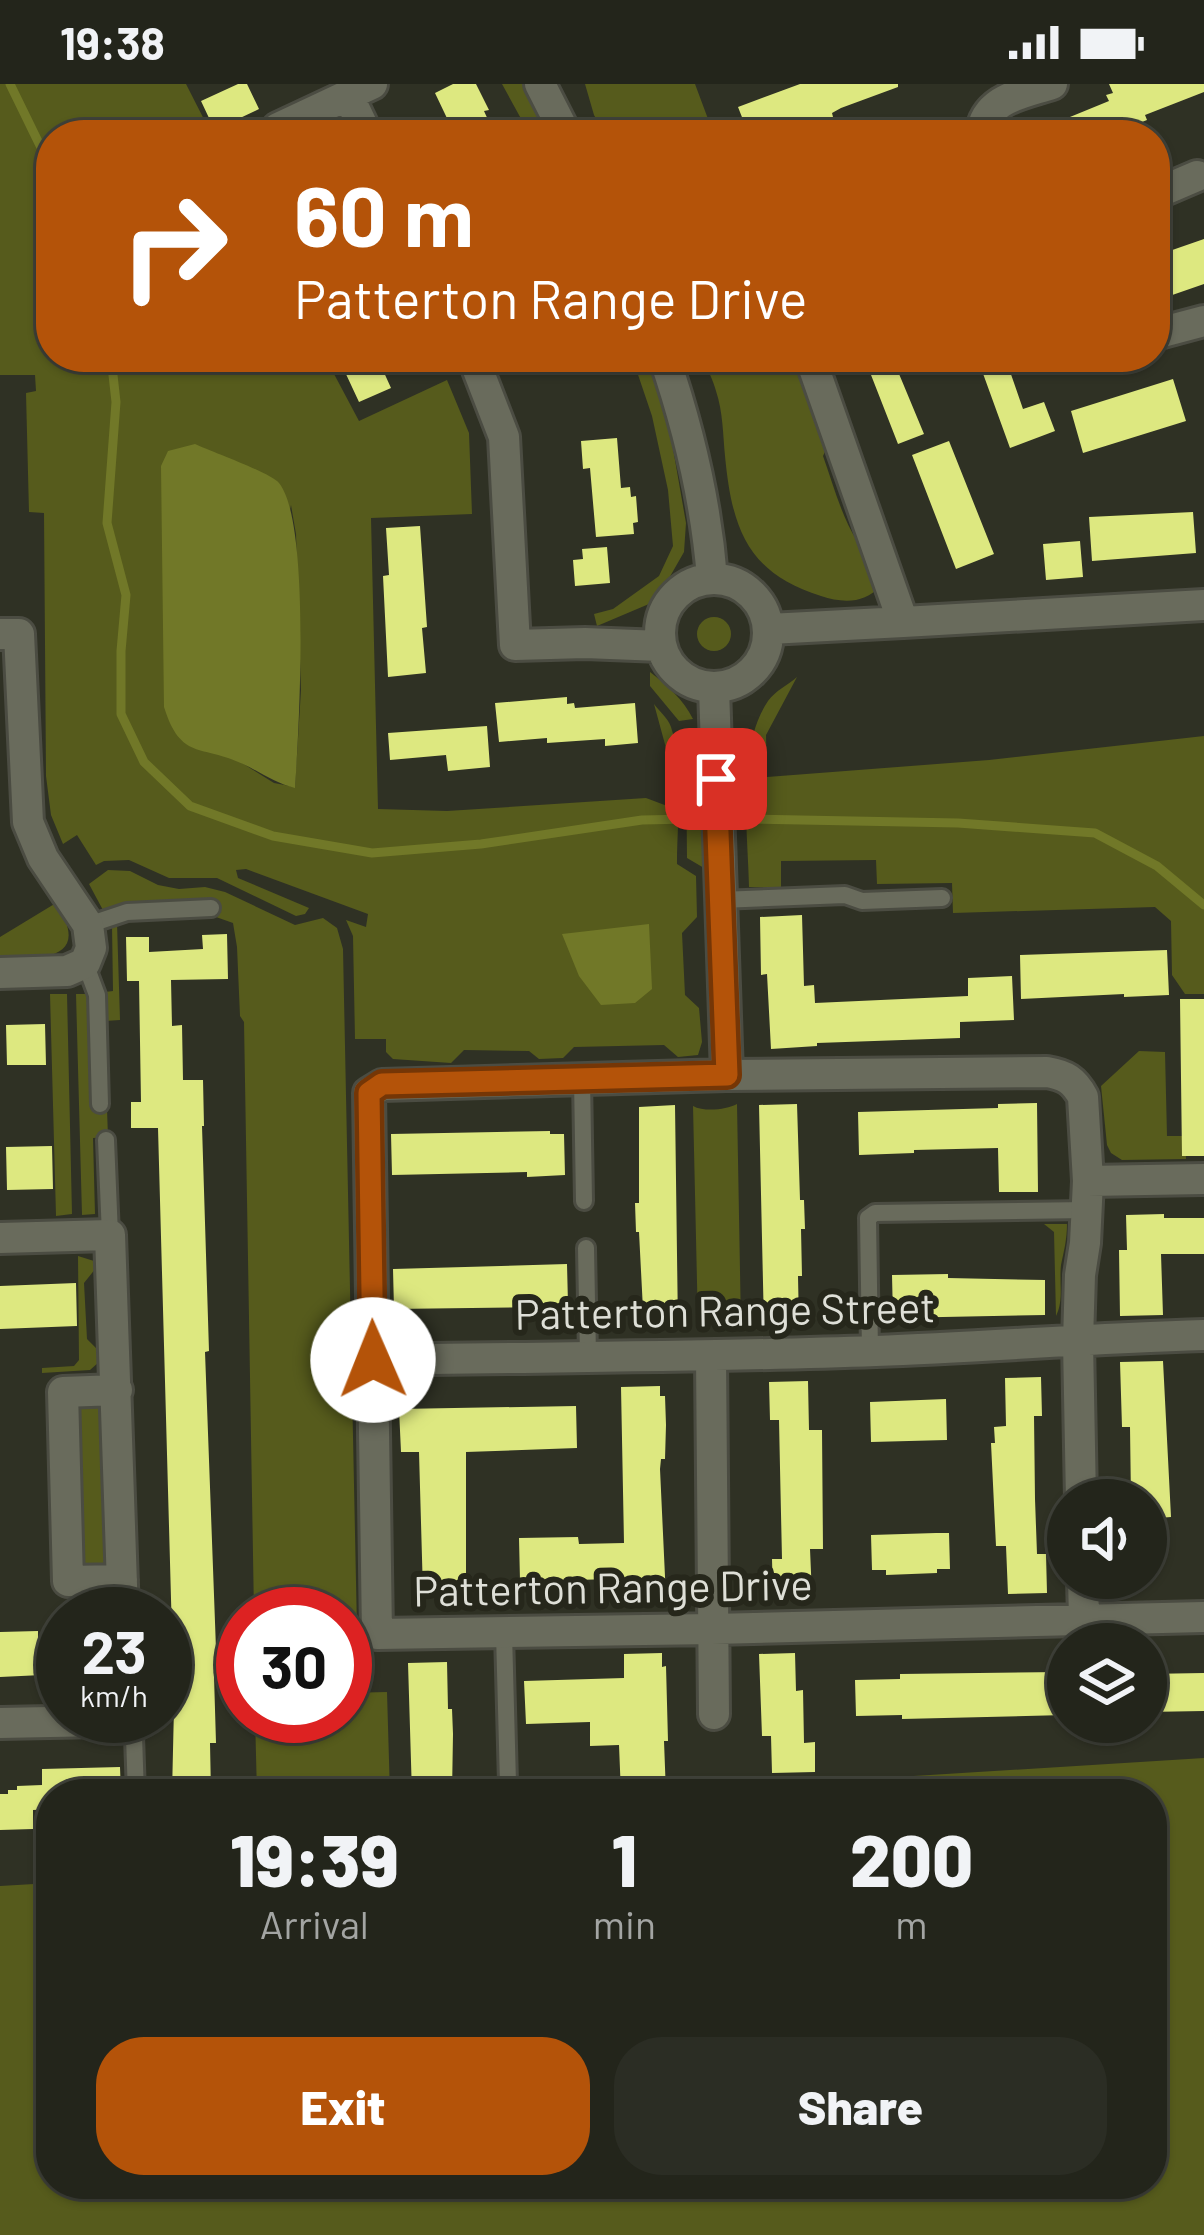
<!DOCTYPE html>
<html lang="en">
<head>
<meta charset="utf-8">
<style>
  :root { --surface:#23251b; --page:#2b2d24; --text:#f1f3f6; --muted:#a3a5a3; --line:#40423a; --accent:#b45309 }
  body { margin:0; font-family:Barlow,sans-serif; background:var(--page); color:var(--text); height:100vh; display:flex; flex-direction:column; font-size:45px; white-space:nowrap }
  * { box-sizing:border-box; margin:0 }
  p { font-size:39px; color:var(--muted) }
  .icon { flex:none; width:66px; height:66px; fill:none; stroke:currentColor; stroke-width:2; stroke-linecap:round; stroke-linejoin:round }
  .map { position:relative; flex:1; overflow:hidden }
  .details { position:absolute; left:36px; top:1695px; width:1131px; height:420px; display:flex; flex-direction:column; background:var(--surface); border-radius:48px; box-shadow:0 3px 9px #0004,0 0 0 3px var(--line) }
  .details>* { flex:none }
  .guide { position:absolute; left:36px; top:36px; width:1134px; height:252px; border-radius:48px; box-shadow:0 3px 9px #0004,0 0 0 3px var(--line); background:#b45309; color:#fff; overflow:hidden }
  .controls { position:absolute; left:1047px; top:1395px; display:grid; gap:24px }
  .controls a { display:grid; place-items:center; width:120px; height:120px; border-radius:50%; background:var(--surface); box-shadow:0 3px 9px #0004,0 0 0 3px var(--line); font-size:60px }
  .speed { position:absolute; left:36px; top:1503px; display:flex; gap:24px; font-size:60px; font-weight:700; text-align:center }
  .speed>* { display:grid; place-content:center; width:156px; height:156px; border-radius:50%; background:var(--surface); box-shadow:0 3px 9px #0004,0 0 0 3px var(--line); line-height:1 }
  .speed small { font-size:30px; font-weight:400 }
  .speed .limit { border:18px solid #d22; background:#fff; color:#111 }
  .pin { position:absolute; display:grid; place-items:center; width:102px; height:102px; color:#fff; margin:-51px; border-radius:24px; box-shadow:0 6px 18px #0006 }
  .me { position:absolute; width:132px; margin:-66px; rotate:359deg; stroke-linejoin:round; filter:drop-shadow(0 0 9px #0008) }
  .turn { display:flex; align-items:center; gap:42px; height:252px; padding:0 60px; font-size:54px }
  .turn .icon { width:156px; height:156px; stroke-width:2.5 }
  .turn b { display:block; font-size:84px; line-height:102px }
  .eta { display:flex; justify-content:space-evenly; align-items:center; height:204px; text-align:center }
  .eta b { font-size:72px; font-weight:800; line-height:84px }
  .primary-button { display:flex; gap:24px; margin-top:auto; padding:24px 60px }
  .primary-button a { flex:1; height:138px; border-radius:48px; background:var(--accent); color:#fff; font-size:48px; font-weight:800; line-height:138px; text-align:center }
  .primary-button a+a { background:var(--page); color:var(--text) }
  .status { display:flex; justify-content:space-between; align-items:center; height:84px; padding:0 60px; background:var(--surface); direction:ltr }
  .status svg { height:33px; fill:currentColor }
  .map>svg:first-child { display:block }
  .green { fill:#565b1c; fill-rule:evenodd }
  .water { fill:#717828 }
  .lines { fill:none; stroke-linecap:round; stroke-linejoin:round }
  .stream { stroke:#717828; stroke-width:9 }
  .building { fill:#dde880 }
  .lane-casing { stroke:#4b4c42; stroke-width:22 }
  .street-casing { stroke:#4b4c42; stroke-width:36 }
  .lane { stroke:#696b5c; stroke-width:16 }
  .street { stroke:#696b5c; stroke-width:30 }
  .route-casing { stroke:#753606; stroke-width:30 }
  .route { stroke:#b45309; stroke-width:21 }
  .labels { text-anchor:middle; stroke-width:12; stroke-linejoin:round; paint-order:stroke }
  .street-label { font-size:42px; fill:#dedfd7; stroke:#26271b }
</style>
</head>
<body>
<div class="status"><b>19:38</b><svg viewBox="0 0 49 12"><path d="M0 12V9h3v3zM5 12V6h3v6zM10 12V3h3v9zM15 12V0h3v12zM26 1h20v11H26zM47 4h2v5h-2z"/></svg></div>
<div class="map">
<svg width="1204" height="2151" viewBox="0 0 1204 2151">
  <rect width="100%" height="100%" fill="#2f3124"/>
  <!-- green -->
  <path class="green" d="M0 0H186L212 51H51V273H325L359 337 447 296 469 349 472 430 371 434 378 725 447 727 646 714 670 723 669 675 654 620C660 628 668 634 671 643 684 682 677 739 677 780L696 792 697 833 682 849 685 911 699 924 702 958 698 971 678 973 664 961 574 963 563 974 539 975 529 967 464 966 451 979 393 975 386 968V955H355L353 852 346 836 366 843 368 830 246 785 236 786 238 794 309 824 305 830 296 832 217 794H169L129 776 104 777 96 781 77 751 63 760 51 731 46 692 44 429 29 428 26 309 36 307 35 291H0ZM291 421 296 450 301 606 295 703 274 699 242 679Z
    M502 0H523L548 51H530Z
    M585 0H695L714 51H605L594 31Z
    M632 273H649L671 353 686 439 684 468 656 517 597 542 594 530 613 525 659 492 673 462 668 406 652 332Z
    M702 273H797L831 355 823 372C833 400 841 431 857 457 867 473 873 484 880 502 865 520 842 519 821 512 747 489 732 444 725 372 723 351 723 328 716 307 713 296 707 284 702 273Z
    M697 550a17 17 0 1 1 34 0a17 17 0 1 1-34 0Z
    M650 588C667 601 683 615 693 635L679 637 650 602Z
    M797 593 766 651 767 693 989 676 1204 652V910H1185L1172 891 1171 837 1155 823 953 829 952 799 877 800 876 776 781 777V804L749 803C748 748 736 664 768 617 775 607 788 601 797 593Z
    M695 644 699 662 704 784 687 774 686 671 681 647Z
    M108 786 130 787 158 801 179 805 205 803 225 808 295 841 323 834 337 844 343 865 358 1595H345V1530H254L244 938 240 932 237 863 233 839 216 833 214 818 130 817 104 828 89 800Z
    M56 819C93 877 41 874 0 875V853Z
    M117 839 120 936 105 937V908L113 907 112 842Z
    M50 910H67L72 1130 56 1132Z
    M76 910H89L92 1024 107 1025 108 1053 93 1054 95 1130 82 1131Z
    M1139 967 1165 968 1167 1052H1185L1186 1075 1122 1076 1111 1069 1107 1061 1101 1002Z
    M737 1020 741 1242 735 1237H702L698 1242 693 1022C704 1028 726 1026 737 1020Z
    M1044 1140H1067C1067 1155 1064 1167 1061 1181 1059 1199 1064 1216 1056 1232L1054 1148Z
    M78 1172 94 1177 96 1184 84 1199 87 1255 98 1266 99 1278 90 1286 42 1289V1284L74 1282 79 1276Z
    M95 1319 103 1323 110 1475 105 1484C95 1484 87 1484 80 1476L77 1326 86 1320Z
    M387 1608 390 1710H257L255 1632H345V1609Z
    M1204 1674V2151H0V1802L51 1799V2100H1152V1710H705L801 1699Z"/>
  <!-- water -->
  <path class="water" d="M195 360C212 368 269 388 279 399 311 438 299 648 295 704 275 699 262 689 243 680 201 660 181 677 164 623L161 382 168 367Z
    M649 840 652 905 635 919 601 921 579 892 562 850Z"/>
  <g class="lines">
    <!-- stream -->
    <path class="stream" d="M10 0 51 84
      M111 273 116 318 107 439 126 511 121 567V630L144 678 190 722 273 752 372 769 481 760 642 736 689 735
      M744 735 958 739 1095 749 1157 782 1204 821"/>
  </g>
  <!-- building -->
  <path class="building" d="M238 0H247L259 25 238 35 246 51H217L201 17Z
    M453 0H476L489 26 484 27 495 51H455L435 9Z
    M800 0H898V3L841 24 832 29 833 33 809 42 807 37 770 51H749L738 23Z
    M1109 0H1204V8L1145 31 1147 36 1109 51H1026L1109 17 1106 11 1113 9Z
    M1204 155V200L1155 217V172Z
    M338 273H377L391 304 359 318Z
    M864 273H892L924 350 898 360Z
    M977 273H1005L1023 325 1044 318 1055 347 1010 364Z
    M1173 295 1186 337 1083 369 1071 327Z
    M617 354 621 404 630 403 631 413 636 412 638 438 633 439 634 450 596 453 590 384 583 385 581 357Z
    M949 357 994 470 956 485 912 371Z
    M1193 428 1196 469 1092 477 1089 433Z
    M420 442 427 543 422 544 426 589 388 593 383 492 389 491 386 444Z
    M1080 457 1083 493 1046 496 1043 460Z
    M607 463 610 499 575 502 573 476 583 475 582 465Z
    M567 613V620L574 619 575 624 635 619 638 659 605 662V655L547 659V654L499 658 495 619Z
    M487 642 490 683 448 687 446 671 390 676 388 649Z
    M802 831 804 902 814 901 815 919 968 912V894L1012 892 1014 936 960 938V954L817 959V962L771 965 767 890 761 891 760 833Z
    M227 850 228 895 171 896 172 942 182 941 183 996H203L204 1042H202L209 1267 205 1268 217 1592H214L216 1659H210L211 1709 172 1710 174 1623 158 1044H131V1018H141L139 897H127L126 853H149V868L203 865 202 851Z
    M1167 866 1169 911 1124 913V910L1021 915 1020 871Z
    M1180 915H1204V1072H1182Z
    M45 940 46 981H7L6 941Z
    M1037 1019 1038 1108H999L998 1064 914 1066V1069L859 1071 858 1028 998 1024V1020Z
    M797 1020 800 1116H804L805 1145H801L802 1192H798L799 1242 764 1243 759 1021Z
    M675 1021 678 1244 644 1245 639 1148H636L635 1119H639V1023Z
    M550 1047V1050H564L565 1091 527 1093V1088L392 1091 391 1050Z
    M52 1062 53 1105 7 1106 6 1063Z
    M1164 1130V1134H1204V1170H1161L1163 1231 1120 1232 1119 1166H1127L1126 1131Z
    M567 1180 568 1220 553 1221 554 1223 394 1225 393 1185Z
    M948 1190V1194L1045 1196V1231L893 1234 892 1191Z
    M76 1199 77 1242 0 1245V1202Z
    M1163 1277 1171 1433 1146 1435V1416H1131L1130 1343H1122L1120 1278Z
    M1041 1293 1042 1332H1034L1035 1415 1037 1470H1046L1047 1509 1008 1510 1006 1462H996L991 1359H995L994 1343 1006 1342 1005 1294Z
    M808 1297 809 1346H822L823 1465H810L812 1512 773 1514 772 1475H782L780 1384 779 1336H770L769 1298Z
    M660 1302V1312H665L666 1341 665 1375H661L660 1385 666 1514 621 1515 620 1495 520 1497 519 1454 578 1453 579 1460 624 1459 621 1303Z
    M946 1315 947 1356 871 1358 870 1318Z
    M576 1322 577 1364 466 1368V1508L423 1509 419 1368H401L399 1325Z
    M936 1449H949L950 1485H937V1489L886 1491V1486H872L871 1451Z
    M38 1547V1554L63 1553V1590L0 1593V1548Z
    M662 1569V1583L666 1582 668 1657H664L666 1710H621L619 1661 590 1662V1638L526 1640 524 1597 624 1594V1570Z
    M795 1569 796 1607 803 1606 804 1659 815 1658V1688L772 1689 771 1652H762L759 1570Z
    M447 1578 448 1625H452L453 1650 452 1710H412L408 1579Z
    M1063 1588 1065 1631 902 1635V1631L856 1632 855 1596 900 1595V1590Z
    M1204 1589V1627L1146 1628V1590Z
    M120 1683 121 1710H51V1725L33 1726V1745L0 1746V1710H8V1706H17V1702L42 1701V1685Z"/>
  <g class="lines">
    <defs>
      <path id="lane" d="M720 816 845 811 862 817 942 814
        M88 841 127 828 211 824
        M85 879 97 911 100 1020
        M582 994 584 1117
        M106 1056 110 1151
        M586 1164 588 1272
        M870 1267 868 1134 875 1129 1088 1126
        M504 1549 508 1699 511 1710
        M126 1632 134 1652 136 1710"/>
      <path id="street" d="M540 0 566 51
        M348 11 367 51
        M278 44 372 0
        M981 51C985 14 1022 10 1052 0
        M1155 110 1197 92
        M1155 250 1204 237
        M473 273 504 353 515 561 585 559 661 562
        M664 273C689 346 706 418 712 494
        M810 273 903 538 1204 521
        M660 549a54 54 0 1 1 108 0a54 54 0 1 1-108 0Z
        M769 545 903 538
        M0 550H19L28 738 43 774 88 841 91 864 85 879 67 887 0 889
        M714 604 727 991
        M1088 1097 1204 1095
        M0 1154 110 1151 123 1530
        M711 1272 714 1630
        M373 1276C541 1273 708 1273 876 1267 985 1263 1094 1254 1204 1251
        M117 1306 63 1308 68 1497 122 1496
        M1081 1416 1078 1257 1080 1191 1085 1159 1088 1097 1083 1013C1074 996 1065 991 1047 988L727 991 382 1001 369 1009 377 1550 713 1545 1204 1533
        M1083 1494 1084 1535
        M0 1639 101 1637 120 1632"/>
    </defs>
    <!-- lane casing -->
    <use href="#lane" class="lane-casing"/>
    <!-- street casing -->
    <use href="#street" class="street-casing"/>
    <!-- lane -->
    <use href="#lane" class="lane"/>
    <!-- street -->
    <use href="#street" class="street"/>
  </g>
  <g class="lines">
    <defs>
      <path id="route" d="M373 1276 369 1009 382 1000 727 991 716 695"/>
    </defs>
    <!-- route casing -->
    <use href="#route" class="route-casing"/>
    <!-- route -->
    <use href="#route" class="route"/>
  </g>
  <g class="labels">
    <!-- street labels -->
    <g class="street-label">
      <text transform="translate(725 1227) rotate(-1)" y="15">Patterton Range Street</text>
      <text transform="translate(613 1504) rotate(-1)" y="15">Patterton Range Drive</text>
    </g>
  </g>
</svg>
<div class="controls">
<a><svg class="icon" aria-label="sound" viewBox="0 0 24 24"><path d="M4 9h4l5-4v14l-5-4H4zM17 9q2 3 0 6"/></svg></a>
<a><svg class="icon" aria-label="layers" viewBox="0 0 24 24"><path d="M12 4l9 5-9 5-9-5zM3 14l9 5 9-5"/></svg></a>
</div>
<div class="speed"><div>23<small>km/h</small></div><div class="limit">30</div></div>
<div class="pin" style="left:716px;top:695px;background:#d93025"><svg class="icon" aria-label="arrive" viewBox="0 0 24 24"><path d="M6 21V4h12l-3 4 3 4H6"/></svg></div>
<svg class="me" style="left:373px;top:1276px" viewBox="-20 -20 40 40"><circle r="19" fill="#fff"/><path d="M0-13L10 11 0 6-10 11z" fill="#b45309"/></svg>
<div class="guide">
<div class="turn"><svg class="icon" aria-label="right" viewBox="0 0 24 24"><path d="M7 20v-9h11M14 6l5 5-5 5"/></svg><div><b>60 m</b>Patterton Range Drive</div></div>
</div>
<section class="details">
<div class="eta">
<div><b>19:39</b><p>Arrival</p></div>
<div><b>1</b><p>min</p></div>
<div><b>200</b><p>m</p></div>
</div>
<div class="primary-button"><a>Exit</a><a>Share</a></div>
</section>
</div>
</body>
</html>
